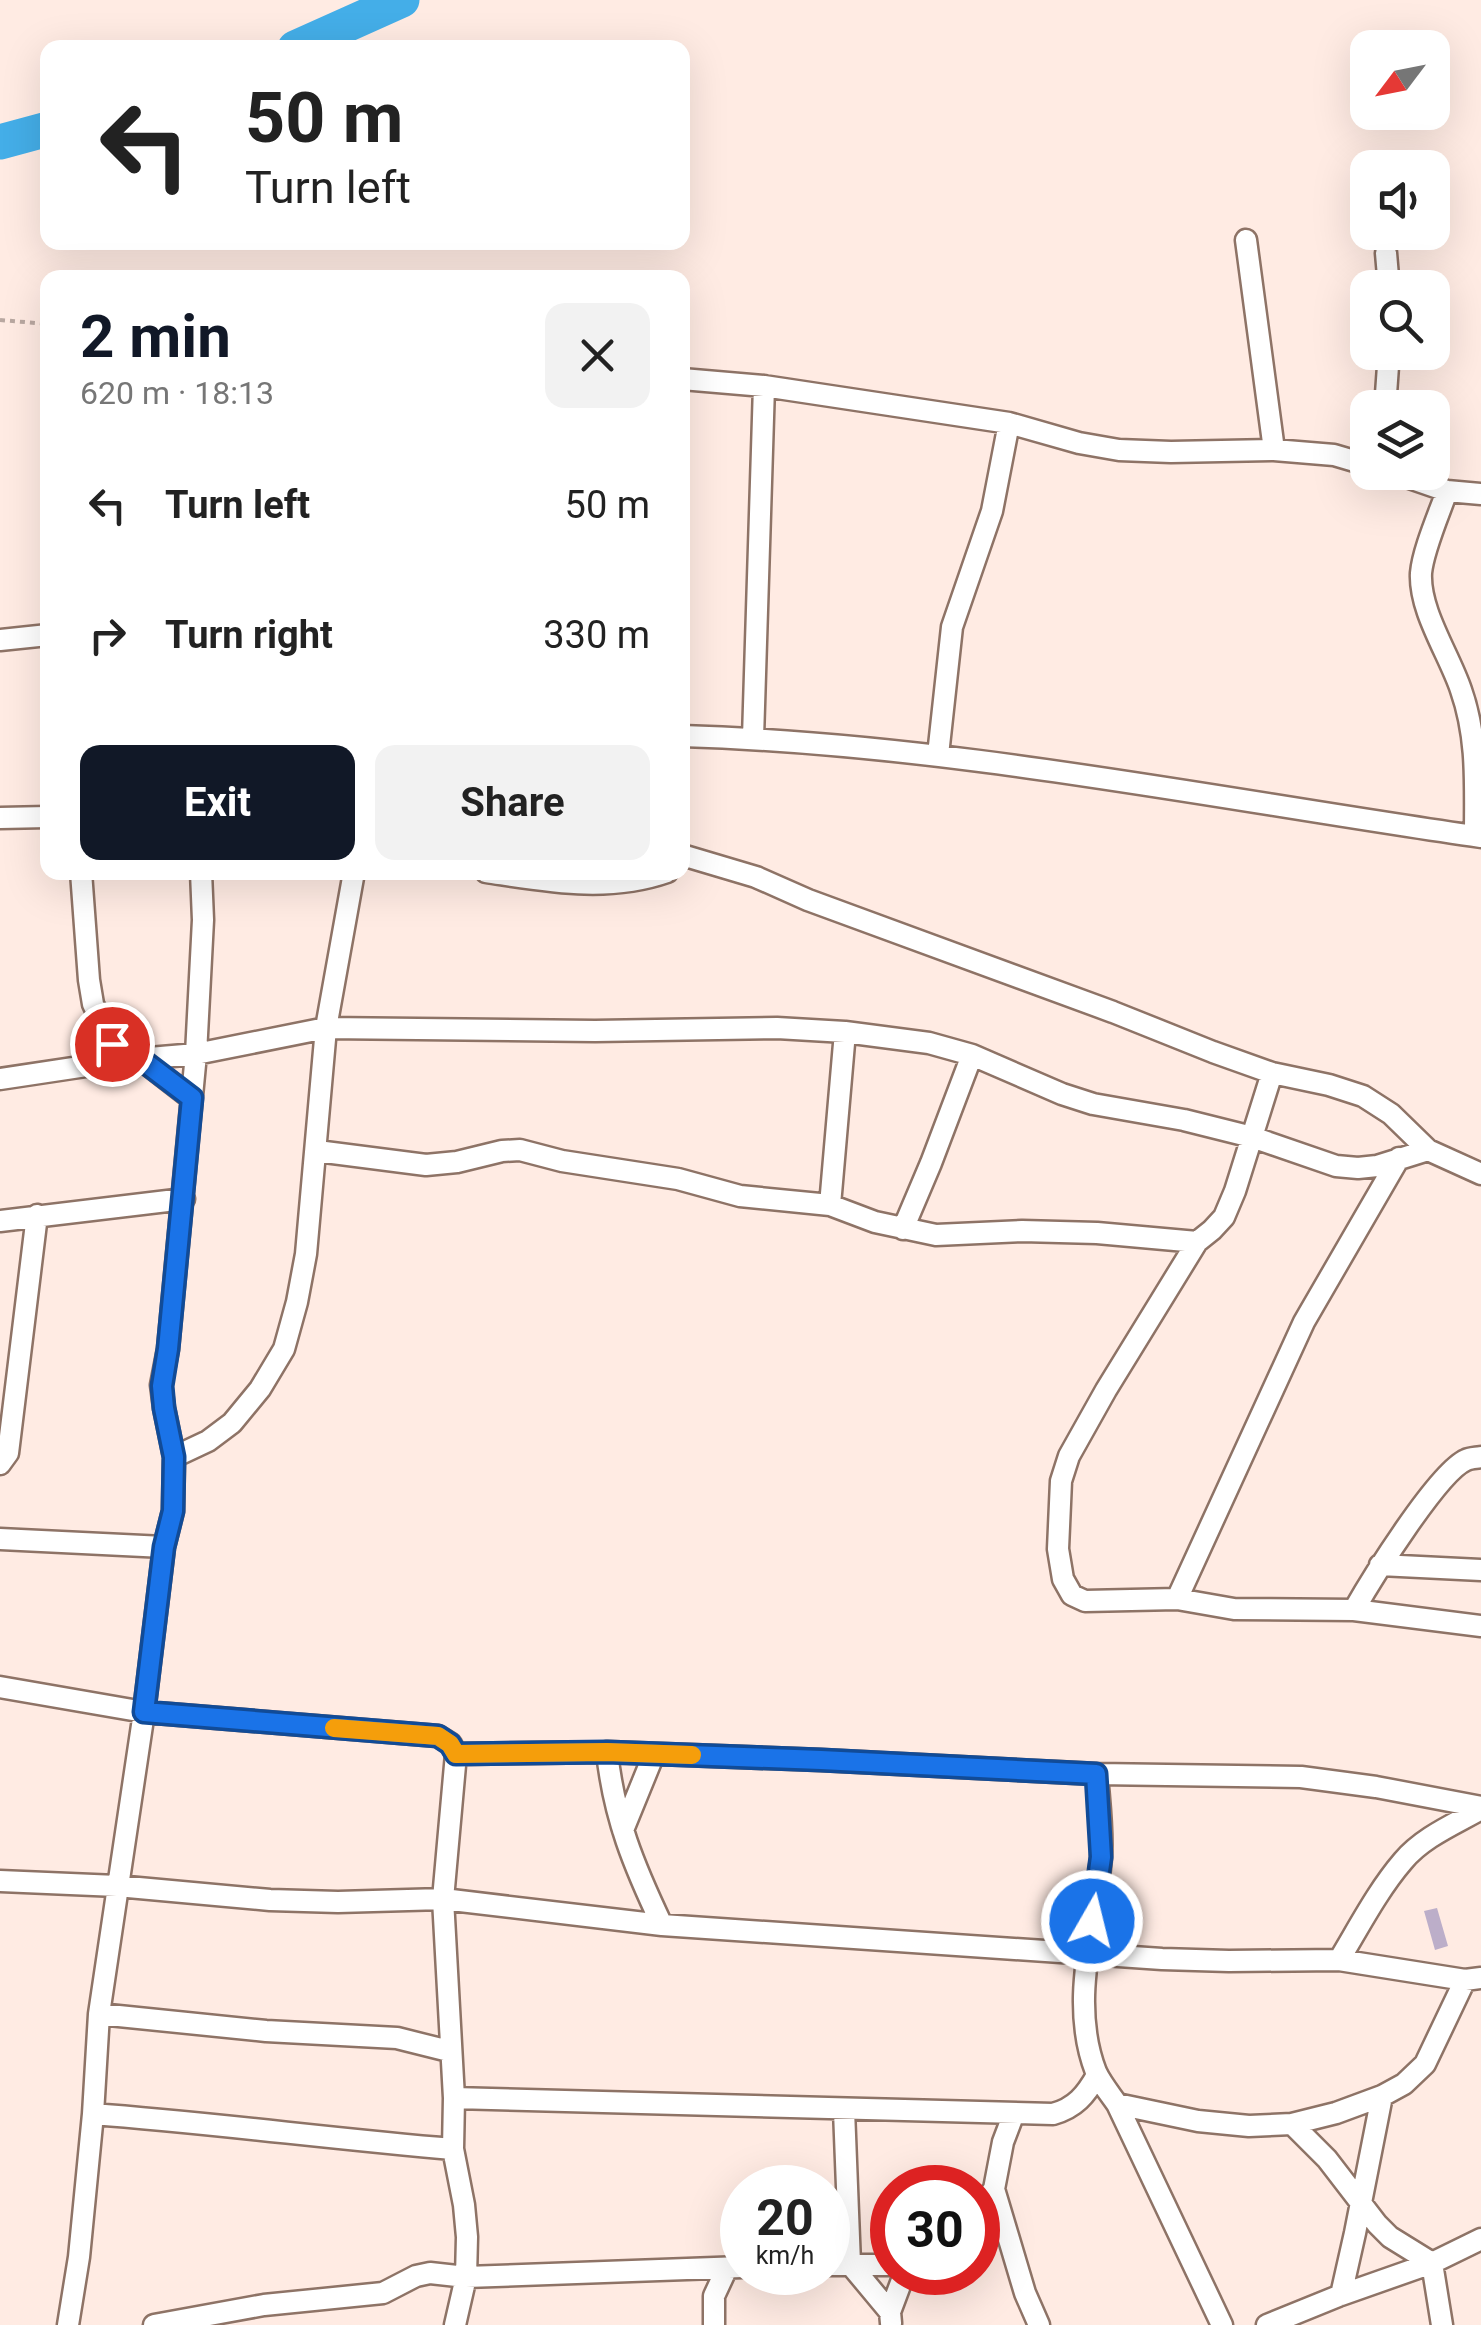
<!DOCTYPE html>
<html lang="en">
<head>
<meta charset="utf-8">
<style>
  :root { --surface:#fff; --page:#f2f2f2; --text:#222; --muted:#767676; --accent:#111827 }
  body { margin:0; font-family:Roboto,sans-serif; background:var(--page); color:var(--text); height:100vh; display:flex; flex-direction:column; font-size:38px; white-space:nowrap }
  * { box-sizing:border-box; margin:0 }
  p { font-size:32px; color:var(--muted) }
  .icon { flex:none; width:55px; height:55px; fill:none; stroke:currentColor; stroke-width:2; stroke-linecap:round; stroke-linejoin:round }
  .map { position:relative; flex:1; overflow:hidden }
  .drawer { position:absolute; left:40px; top:270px; width:650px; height:610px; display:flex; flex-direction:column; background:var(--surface); border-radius:20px; box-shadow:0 10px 40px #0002 }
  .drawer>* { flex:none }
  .top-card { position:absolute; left:40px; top:40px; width:650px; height:210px; border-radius:20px; box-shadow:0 10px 40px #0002; background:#fff; color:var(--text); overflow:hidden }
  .needle { width:65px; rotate:238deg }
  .controls { position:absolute; left:1350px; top:30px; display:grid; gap:20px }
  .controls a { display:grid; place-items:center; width:100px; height:100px; border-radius:20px; background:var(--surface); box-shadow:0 10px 40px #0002; font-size:50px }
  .speed { position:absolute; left:720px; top:2165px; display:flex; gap:20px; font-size:50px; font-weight:700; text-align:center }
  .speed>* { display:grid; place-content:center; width:130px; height:130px; border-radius:50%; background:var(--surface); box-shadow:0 10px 40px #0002; line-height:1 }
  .speed small { font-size:25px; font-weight:400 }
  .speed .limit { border:15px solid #d22; background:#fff; color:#111 }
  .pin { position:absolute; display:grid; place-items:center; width:85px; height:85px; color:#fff; margin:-42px; border:5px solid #fff; border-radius:50%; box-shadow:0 2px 10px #0007 }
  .me { position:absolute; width:110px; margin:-55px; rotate:8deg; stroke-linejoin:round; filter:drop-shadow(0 0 8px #0008) }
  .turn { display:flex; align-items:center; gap:35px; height:210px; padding:0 40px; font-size:45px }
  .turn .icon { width:130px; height:130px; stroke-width:2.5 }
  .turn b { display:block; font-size:70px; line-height:85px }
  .round { display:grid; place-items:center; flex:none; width:105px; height:105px; border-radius:20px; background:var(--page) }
  .head { display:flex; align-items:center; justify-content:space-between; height:170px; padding:0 40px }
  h1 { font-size:60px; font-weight:700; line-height:75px; color:var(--accent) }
  .button { display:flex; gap:20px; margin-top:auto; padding:20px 40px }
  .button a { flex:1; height:115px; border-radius:20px; background:var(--accent); color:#fff; font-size:40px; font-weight:700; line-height:115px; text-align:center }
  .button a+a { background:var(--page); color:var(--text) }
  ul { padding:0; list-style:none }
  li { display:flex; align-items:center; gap:30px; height:130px; padding:0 40px }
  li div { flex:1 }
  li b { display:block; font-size:38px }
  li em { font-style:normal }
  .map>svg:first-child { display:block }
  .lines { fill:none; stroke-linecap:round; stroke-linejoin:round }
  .river { stroke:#44aee8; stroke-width:35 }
  .building { fill:#bcaec9 }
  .minor-casing { stroke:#8e7366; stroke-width:25 }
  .path { stroke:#b9a8a1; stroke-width:4; stroke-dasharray:5 5; stroke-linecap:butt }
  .minor { stroke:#fff; stroke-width:20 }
  .route-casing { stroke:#114b97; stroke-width:25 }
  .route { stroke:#1a73e8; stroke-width:18 }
  .slow { stroke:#f59e0b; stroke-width:18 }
</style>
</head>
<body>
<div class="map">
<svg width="1481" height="2325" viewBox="0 0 1481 2325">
  <rect width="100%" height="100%" fill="#ffebe3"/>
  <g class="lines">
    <!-- river -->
    <path class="river" d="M295 48 402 0
      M0 142 48 129"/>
  </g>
  <!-- building -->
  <path class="building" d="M1437 1908 1448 1946 1435 1950 1424 1911Z"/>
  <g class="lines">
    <defs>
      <path id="minor" d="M1246 240 1274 450
        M1386 253 1389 288
        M682 379 764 386 1009 423 1079 443 1119 450 1171 452 1274 450 1334 455 1368 465
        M1385 408 1389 352
        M1392 472 1447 491 1481 494
        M1447 491C1439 514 1423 550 1421 573 1419 611 1449 654 1461 690 1478 738 1475 786 1475 836
        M0 640 48 635
        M682 736C951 744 1216 799 1481 837
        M753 738 764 386
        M938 755 952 627 992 511 1009 423
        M0 818 48 817
        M682 855 756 877 808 900 1113 1012 1213 1052 1272 1073 1329 1085 1363 1096 1391 1114 1428 1150 1481 1174
        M81 872 89 980 93 1004 112 1044 126 1060
        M486 872C547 881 607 893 667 872
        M142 1060 191 1098
        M1272 1073 1235 1191 1224 1217 1212 1230 1197 1242 1106 1390 1069 1456 1061 1481 1058 1549 1063 1579 1072 1595 1085 1601 1177 1599 1234 1609 1354 1610 1481 1626
        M0 1079 126 1060 196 1054 326 1028 595 1031 777 1028 845 1032 929 1043 972 1055 1062 1094 1093 1104 1184 1120 1252 1137 1336 1166 1358 1168 1377 1166 1428 1150
        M317 1151 426 1165 457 1162 502 1151 520 1150 562 1161 678 1179 740 1196 830 1205 875 1222 936 1235 1022 1231 1097 1233 1197 1242
        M830 1205 845 1032
        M0 1221 184 1199
        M903 1229 931 1163 972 1055
        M174 1457 208 1441 232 1423 260 1389 284 1349 297 1302 306 1254 326 1028 354 872
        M0 1464 8 1453 37 1215
        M0 1539 164 1547
        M1380 1565 1481 1570
        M1177 1599 1304 1322 1399 1158
        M1354 1610C1371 1580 1438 1472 1466 1460 1470 1458 1476 1458 1481 1457
        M0 1687 144 1712 438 1736 451 1744 456 1754 443 1899 454 2098 453 2149 464 2205 467 2237 466 2277 455 2325
        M607 1752C614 1818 634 1866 662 1925
        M456 1754 607 1752 821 1760 1097 1774 1301 1777 1376 1787 1481 1807
        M1097 1774C1099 1802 1103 1831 1101 1858 1095 1928 1069 2003 1096 2072 1101 2083 1110 2094 1117 2104L1198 2121 1249 2126 1292 2124 1336 2113 1382 2096 1404 2084 1425 2064 1465 1980
        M623 1830 654 1754
        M0 1881 117 1886 270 1900 338 1902 443 1899 662 1925 1162 1959 1229 1961 1339 1960 1465 1980 1481 1978
        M1339 1960C1359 1927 1378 1890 1403 1861 1423 1837 1455 1824 1481 1809
        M99 2014 266 2031 397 2038 449 2051
        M454 2098 1053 2114C1075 2108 1086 2095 1097 2075
        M1117 2104 1222 2325
        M844 2110 850 2264 890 2312
        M93 2114C213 2123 333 2139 453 2149
        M1292 2124 1327 2159 1377 2224 1390 2237 1432 2263 1442 2325
        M994 2189 1025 2293 1039 2325
        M978 2210 994 2189 1003 2142 1014 2113
        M828 2265H892
        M1341 2295 1355 2233 1382 2096
        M891 2323 890 2312 905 2272
        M68 2325 79 2257 93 2114 99 2014 144 1712 164 1547 173 1511 174 1457 164 1408 161 1385 168 1349 196 1054 203 920 201 872
        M154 2325 264 2305 383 2293 416 2276 430 2273 466 2277 742 2267
        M714 2325V2296L727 2268
        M1267 2325 1341 2295 1432 2263 1481 2239"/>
    </defs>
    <!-- minor casing -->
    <use href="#minor" class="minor-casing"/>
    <!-- path -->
    <path class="path" d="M0 320 48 324"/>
    <!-- minor -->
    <use href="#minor" class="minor"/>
  </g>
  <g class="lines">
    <defs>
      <path id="route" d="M112 1044 126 1060H142L192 1098 168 1349 162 1386 164 1408 174 1457 173 1511 164 1547 144 1712 438 1736 450 1744 456 1754 607 1752 821 1760 1096 1774 1101 1857 1092 1921"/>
    </defs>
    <!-- route casing -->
    <use href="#route" class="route-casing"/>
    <!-- route -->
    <use href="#route" class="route"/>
    <!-- slow -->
    <path class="slow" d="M334 1728 438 1736 450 1744 456 1754 607 1752 692 1755"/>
  </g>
</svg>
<div class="controls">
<a><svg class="needle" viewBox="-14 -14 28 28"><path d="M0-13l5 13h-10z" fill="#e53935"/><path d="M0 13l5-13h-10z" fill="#767676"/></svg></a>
<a><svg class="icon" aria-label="sound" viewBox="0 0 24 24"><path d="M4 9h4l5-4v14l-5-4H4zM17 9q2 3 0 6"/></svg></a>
<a><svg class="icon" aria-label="search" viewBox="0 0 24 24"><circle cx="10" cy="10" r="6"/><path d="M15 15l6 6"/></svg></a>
<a><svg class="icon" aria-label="layers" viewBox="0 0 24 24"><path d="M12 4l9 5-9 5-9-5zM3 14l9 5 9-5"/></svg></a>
</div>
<div class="speed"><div>20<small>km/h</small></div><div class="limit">30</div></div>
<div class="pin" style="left:112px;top:1044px;background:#d93025"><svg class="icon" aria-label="arrive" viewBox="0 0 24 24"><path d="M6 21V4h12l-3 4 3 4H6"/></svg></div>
<svg class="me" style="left:1092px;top:1921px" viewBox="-20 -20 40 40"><circle r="17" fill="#1a73e8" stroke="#fff" stroke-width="3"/><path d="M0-11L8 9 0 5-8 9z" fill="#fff"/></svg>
<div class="top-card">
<div class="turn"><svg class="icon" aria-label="left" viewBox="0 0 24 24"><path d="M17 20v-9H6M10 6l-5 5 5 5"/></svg><div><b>50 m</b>Turn left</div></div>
</div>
<section class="drawer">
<div class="head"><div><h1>2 min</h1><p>620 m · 18:13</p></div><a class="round"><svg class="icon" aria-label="close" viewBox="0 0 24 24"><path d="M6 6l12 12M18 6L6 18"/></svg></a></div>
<ul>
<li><svg class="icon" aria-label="left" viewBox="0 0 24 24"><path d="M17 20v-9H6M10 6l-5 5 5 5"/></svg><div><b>Turn left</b></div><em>50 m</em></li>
<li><svg class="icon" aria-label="right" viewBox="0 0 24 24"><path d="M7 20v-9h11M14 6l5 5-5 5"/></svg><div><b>Turn right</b></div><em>330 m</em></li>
</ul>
<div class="button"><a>Exit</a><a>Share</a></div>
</section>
</div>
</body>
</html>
